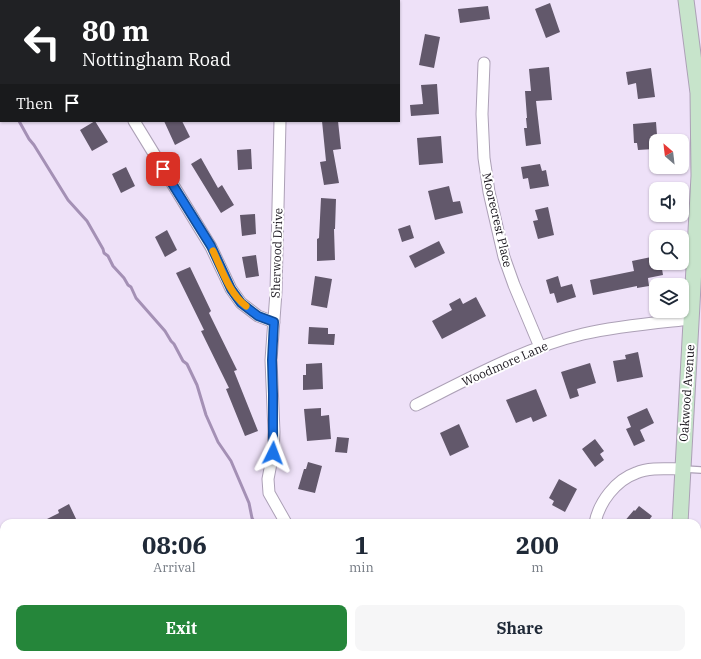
<!DOCTYPE html>
<html lang="en">
<head>
<meta charset="utf-8">
<style>
  :root { --surface:#fff; --page:#f6f6f7; --text:#1f2937; --muted:#747a83; --accent:#25863a }
  body { margin:0; font-family:"IBM Plex Serif",serif; background:var(--page); color:var(--text); height:100vh; display:flex; flex-direction:column; font-size:15px; white-space:nowrap }
  * { box-sizing:border-box; margin:0 }
  p { font-size:13px; color:var(--muted) }
  .icon { flex:none; width:22px; height:22px; fill:none; stroke:currentColor; stroke-width:2; stroke-linecap:round; stroke-linejoin:round }
  .map { position:relative; flex:1; overflow:hidden }
  .panel { position:absolute; left:0px; top:519px; width:701px; height:140px; display:flex; flex-direction:column; background:var(--surface); border-radius:12px 12px 0 0; box-shadow:0 1px 3px #0004 }
  .panel>* { flex:none }
  .banner { position:absolute; left:0px; top:0px; width:400px; height:122px; box-shadow:0 1px 3px #0004; background:#202124; color:#fff; overflow:hidden }
  .needle { width:26px; rotate:332deg }
  .fabs { position:absolute; left:649px; top:134px; display:grid; gap:8px }
  .fabs a { display:grid; place-items:center; width:40px; height:40px; border-radius:8px; background:var(--surface); box-shadow:0 1px 3px #0004; font-size:20px }
  .pin { position:absolute; display:grid; place-items:center; width:34px; height:34px; color:#fff; margin:-17px; border-radius:8px; box-shadow:0 2px 6px #0006 }
  .me { position:absolute; width:44px; margin:-22px; rotate:3deg; stroke-linejoin:round; filter:drop-shadow(0 0 3px #0008) }
  .turn { display:flex; align-items:center; gap:14px; height:84px; padding:0 16px; font-size:18px }
  .turn .icon { width:52px; height:52px; stroke-width:2.5 }
  .turn b { display:block; font-size:28px; line-height:34px }
  .then { display:flex; align-items:center; height:38px; padding:0 16px; background:#0003; gap:8px; font-size:15px }
  .eta { display:flex; justify-content:space-evenly; align-items:center; height:68px; text-align:center }
  .eta b { font-size:24px; font-weight:800; line-height:28px }
  .action { display:flex; gap:8px; margin-top:auto; padding:8px 16px }
  .action a { flex:1; height:46px; border-radius:8px; background:var(--accent); color:#fff; font-size:16px; font-weight:800; line-height:46px; text-align:center }
  .action a+a { background:var(--page); color:var(--text) }
  .map>svg:first-child { display:block }
  .lines { fill:none; stroke-linecap:round; stroke-linejoin:round }
  .stream { stroke:#a490b5; stroke-width:3 }
  .building { fill:#62586b }
  .lane-casing { stroke:#aca0b6; stroke-width:8 }
  .street-casing { stroke:#aca0b6; stroke-width:13 }
  .secondary-casing { stroke:#aca0b6; stroke-width:17 }
  .lane { stroke:#fff; stroke-width:5.5 }
  .street { stroke:#fff; stroke-width:11 }
  .secondary { stroke:#c7e4cb; stroke-width:15 }
  .route-casing { stroke:#114b97; stroke-width:10 }
  .route { stroke:#1a73e8; stroke-width:7 }
  .slow { stroke:#f59e0b; stroke-width:7 }
  .labels { text-anchor:middle; stroke-width:4; stroke-linejoin:round; paint-order:stroke }
  .street-label { font-size:12px; fill:#18141c; stroke:#fff }
</style>
</head>
<body>
<div class="map">
<svg width="701" height="659" viewBox="0 0 701 659">
  <rect width="100%" height="100%" fill="#eee1f8"/>
  <g class="lines">
    <!-- stream -->
    <path class="stream" d="M0 90 1 92
      M19 121 29 139 34 145 68 200 87 221 103 249 104 253 108 256 113 266 124 278 128 285 131 287 136 298 165 331 171 341 174 344 183 361 187 364 197 385 206 415 218 442 231 461 249 503 252 518 255 523
      M285 655V659"/>
  </g>
  <!-- building -->
  <path class="building" d="M550 3 560 32 546 38 535 9Z
    M488 6 490 19 460 23 458 9Z
    M425 34 440 37 434 68 419 65Z
    M549 67 552 100 536 101 541 144 526 146 524 128H527L526 118H527L525 91H531L529 69Z
    M651 68 655 97 638 99 636 83 628 85 626 72Z
    M437 84 439 114 411 116 410 105 423 104 421 85Z
    M95 121 108 142 92 151 80 130Z
    M164 121H182L190 137 175 145Z
    M322 121H338L341 149 333 150 339 183 324 185 320 162 326 161Z
    M656 122 657 135H653L654 149 638 150 637 143H634L633 124Z
    M441 136 443 163 419 165 417 138Z
    M251 149 252 169 238 170 237 150Z
    M201 158 218 188 222 185 234 205 221 213 191 164Z
    M540 164 542 171 546 170 549 186 530 189 528 178 523 179 521 167Z
    M126 167 135 186 121 193 112 174Z
    M449 186 453 202 460 201 463 213 435 220 428 191Z
    M321 198 336 199 335 229H334L335 260 317 261V239L319 238Z
    M548 207 554 235 538 239 533 221 538 220 535 210Z
    M255 214 256 234 242 236 240 215Z
    M410 225 414 238 402 242 398 229Z
    M167 230 177 250 165 257 155 237Z
    M439 241 445 253 415 268 409 256Z
    M256 255 259 276 246 278 242 257Z
    M656 256V263H661L663 275 648 278 649 286 637 288V286L593 295 590 280 634 271 632 261Z
    M190 267 211 311 209 313 237 370 234 371 258 431 245 436 226 389 229 388 201 331 204 330 176 273Z
    M315 276 332 279 327 308 311 305Z
    M558 276 561 287 572 284 576 297 557 303 554 293 550 294 546 280Z
    M476 297 486 316 442 339 432 321 452 310 449 304 460 298 463 304Z
    M309 327 328 328V334H335L334 345 308 344Z
    M638 352 643 377 617 382 613 361 626 359 625 355Z
    M322 363 323 389 303 390V375H306V364Z
    M590 363 596 383 577 389 579 396 570 399 561 372Z
    M536 389 547 416 533 422 531 417 516 423 506 400Z
    M321 408V416L329 415 331 439 307 441 304 409Z
    M647 408 654 423 640 430 645 441 634 446 626 429 631 427 627 417Z
    M459 424 469 447 450 456 440 433Z
    M337 437 349 438 347 453 335 452Z
    M595 439 604 451 600 454 604 460 595 467 582 449Z
    M308 462 322 466 315 493 298 489 304 469H306Z
    M559 479 577 489 565 512 552 505 554 501 549 498Z
    M69 504 78 523H39L59 513 58 510Z
    M639 506 652 516 647 523H623L634 510 635 511Z"/>
  <g class="lines">
    <defs>
      <path id="lane" d="M684 469 701 470"/>
      <path id="street" d="M62 0 63 1
        M92 1 95 0
        M283 1V0
        M484 63 482 114 484 158 489 192 504 257 514 285 540 347
        M134 121 211 247 231 289 241 303 258 316 274 322
        M280 121 276 292 271 360 274 432 273 453 268 479 269 493 286 523
        M416 405C470 378 524 348 583 334 618 326 655 323 691 319
        M595 523C599 502 616 480 636 473 650 467 667 469 682 469
        M0 596 4 594"/>
      <path id="secondary" d="M680 523 699 176 698 93 686 0
        M682 655 683 659"/>
    </defs>
    <!-- lane casing -->
    <use href="#lane" class="lane-casing"/>
    <!-- street casing -->
    <use href="#street" class="street-casing"/>
    <!-- secondary casing -->
    <use href="#secondary" class="secondary-casing"/>
    <!-- lane -->
    <use href="#lane" class="lane"/>
    <!-- street -->
    <use href="#street" class="street"/>
    <!-- secondary -->
    <use href="#secondary" class="secondary"/>
  </g>
  <g class="lines">
    <defs>
      <path id="route" d="M163 169 211 246 231 289 241 303 258 316 274 322 272 360 273 394V453"/>
    </defs>
    <!-- route casing -->
    <use href="#route" class="route-casing"/>
    <!-- route -->
    <use href="#route" class="route"/>
    <!-- slow -->
    <path class="slow" d="M213 251C222 270 229 293 246 306"/>
  </g>
  <g class="labels">
    <!-- street labels -->
    <g class="street-label">
      <text transform="translate(497 220) rotate(77)" y="4">Moorecrest Place</text>
      <text transform="translate(277 253) rotate(-88)" y="4">Sherwood Drive</text>
      <text transform="translate(505 364) rotate(-24)" y="4">Woodmore Lane</text>
      <text transform="translate(687 393) rotate(-86)" y="4">Oakwood Avenue</text>
    </g>
  </g>
</svg>
<div class="fabs">
<a><svg class="needle" viewBox="-14 -14 28 28"><path d="M0-13l5 13h-10z" fill="#e53935"/><path d="M0 13l5-13h-10z" fill="#747a83"/></svg></a>
<a><svg class="icon" aria-label="sound" viewBox="0 0 24 24"><path d="M4 9h4l5-4v14l-5-4H4zM17 9q2 3 0 6"/></svg></a>
<a><svg class="icon" aria-label="search" viewBox="0 0 24 24"><circle cx="10" cy="10" r="6"/><path d="M15 15l6 6"/></svg></a>
<a><svg class="icon" aria-label="layers" viewBox="0 0 24 24"><path d="M12 4l9 5-9 5-9-5zM3 14l9 5 9-5"/></svg></a>
</div>
<div class="pin" style="left:163px;top:169px;background:#d93025"><svg class="icon" aria-label="arrive" viewBox="0 0 24 24"><path d="M6 21V4h12l-3 4 3 4H6"/></svg></div>
<svg class="me" style="left:273px;top:453px" viewBox="-20 -20 40 40"><path d="M0-17L14 15 0 8-14 15z" fill="#1a73e8" stroke="#fff" stroke-width="4"/></svg>
<div class="banner">
<div class="turn"><svg class="icon" aria-label="left" viewBox="0 0 24 24"><path d="M17 20v-9H6M10 6l-5 5 5 5"/></svg><div><b>80 m</b>Nottingham Road</div></div>
<div class="then">Then<svg class="icon" aria-label="arrive" viewBox="0 0 24 24"><path d="M6 21V4h12l-3 4 3 4H6"/></svg></div>
</div>
<section class="panel">
<div class="eta">
<div><b>08:06</b><p>Arrival</p></div>
<div><b>1</b><p>min</p></div>
<div><b>200</b><p>m</p></div>
</div>
<div class="action"><a>Exit</a><a>Share</a></div>
</section>
</div>
</body>
</html>
